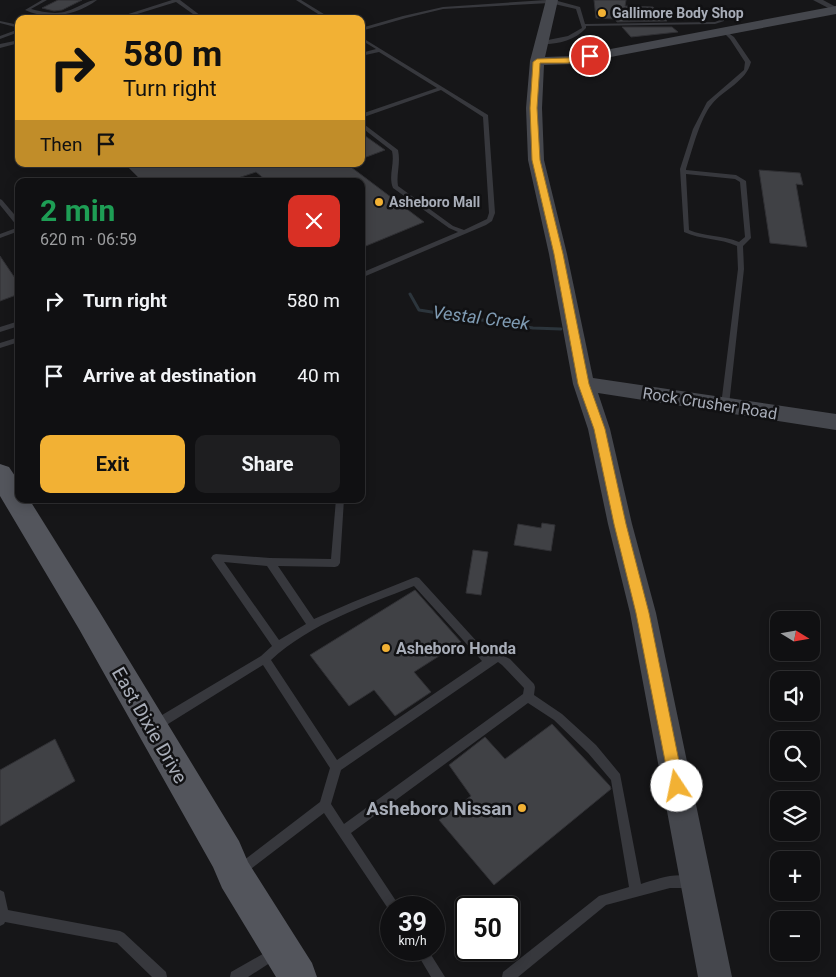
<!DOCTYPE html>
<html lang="en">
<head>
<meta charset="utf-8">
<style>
  :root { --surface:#101012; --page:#1e1e20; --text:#f1f3f6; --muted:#9c9d9f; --line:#303032; --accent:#f2b134 }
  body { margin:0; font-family:Roboto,sans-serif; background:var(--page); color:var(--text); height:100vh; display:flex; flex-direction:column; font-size:19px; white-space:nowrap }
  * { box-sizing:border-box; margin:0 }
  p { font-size:16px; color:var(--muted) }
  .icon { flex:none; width:28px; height:28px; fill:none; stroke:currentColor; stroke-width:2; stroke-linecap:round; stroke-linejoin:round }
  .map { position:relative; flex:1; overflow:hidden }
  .panel { position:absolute; left:15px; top:178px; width:350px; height:325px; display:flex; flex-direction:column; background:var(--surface); border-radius:10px; box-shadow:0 2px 12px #0003,0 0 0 1px var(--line) }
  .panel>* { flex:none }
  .hud { position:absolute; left:15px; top:15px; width:350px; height:152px; border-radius:10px; box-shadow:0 2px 12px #0003,0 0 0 1px var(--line); background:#f2b134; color:#111; overflow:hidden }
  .needle { width:32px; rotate:101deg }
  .tools { position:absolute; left:770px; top:611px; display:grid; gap:10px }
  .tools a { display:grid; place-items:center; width:50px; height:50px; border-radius:10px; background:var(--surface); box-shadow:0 2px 12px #0003,0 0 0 1px var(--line); font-size:25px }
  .speed { position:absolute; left:380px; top:896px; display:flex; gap:10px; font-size:25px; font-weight:700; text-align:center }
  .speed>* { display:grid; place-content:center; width:65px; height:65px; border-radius:50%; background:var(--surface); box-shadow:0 2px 12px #0003,0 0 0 1px var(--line); line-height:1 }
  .speed small { font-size:12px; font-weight:400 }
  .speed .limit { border:2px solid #111; border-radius:8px; background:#fff; color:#111 }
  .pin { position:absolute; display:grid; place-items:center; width:42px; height:42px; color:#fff; margin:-21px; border:2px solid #fff; border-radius:50%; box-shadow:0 1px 5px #0007 }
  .me { position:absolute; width:55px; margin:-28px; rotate:349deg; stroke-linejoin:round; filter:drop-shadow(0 0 4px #0008) }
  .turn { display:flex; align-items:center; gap:18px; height:105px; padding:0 25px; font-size:22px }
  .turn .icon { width:65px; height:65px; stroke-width:2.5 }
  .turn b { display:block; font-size:35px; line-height:42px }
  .then { display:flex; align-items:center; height:48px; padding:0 25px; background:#0003; gap:10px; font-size:19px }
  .round { display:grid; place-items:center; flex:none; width:52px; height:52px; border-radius:10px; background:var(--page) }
  .headline { display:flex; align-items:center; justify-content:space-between; height:85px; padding:0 25px }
  h1 { font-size:30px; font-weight:700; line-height:38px; color:#1e9e55 }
  .action { display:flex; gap:10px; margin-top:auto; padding:10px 25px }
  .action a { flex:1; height:58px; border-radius:10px; background:var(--accent); color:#111; font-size:20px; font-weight:700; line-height:58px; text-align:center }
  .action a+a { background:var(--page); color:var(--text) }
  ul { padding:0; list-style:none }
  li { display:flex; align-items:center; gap:15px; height:75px; padding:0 25px }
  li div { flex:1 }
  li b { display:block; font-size:19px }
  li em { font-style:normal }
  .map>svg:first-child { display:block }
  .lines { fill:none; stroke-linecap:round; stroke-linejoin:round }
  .stream { stroke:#2c353c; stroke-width:3 }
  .building { fill:#404145; stroke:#303034 }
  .lane { fill:#37383d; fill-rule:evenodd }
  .street { fill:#37383d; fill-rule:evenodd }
  .secondary { fill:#45474d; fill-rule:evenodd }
  .primary { fill:#53555c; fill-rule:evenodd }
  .route { fill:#f2b134; stroke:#9d7322 }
  .poi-dot { fill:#f2b134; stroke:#111113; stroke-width:2 }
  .labels { text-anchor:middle; stroke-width:5; stroke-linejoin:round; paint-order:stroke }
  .far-poi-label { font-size:14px; font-weight:bold; fill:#a8adb8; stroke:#111113; text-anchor:start }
  .street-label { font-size:16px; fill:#a8adb8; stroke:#111113 }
  .poi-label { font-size:16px; font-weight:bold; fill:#a8adb8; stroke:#111113; text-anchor:start }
  .water-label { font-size:18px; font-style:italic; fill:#7f9bb3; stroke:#111113 }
  .near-street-label { font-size:19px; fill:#a8adb8; stroke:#111113 }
  .near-poi-label { font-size:19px; font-weight:bold; fill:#a8adb8; stroke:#111113; text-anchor:end }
</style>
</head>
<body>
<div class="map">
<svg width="836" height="977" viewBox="0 0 836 977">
  <rect width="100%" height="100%" fill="#161618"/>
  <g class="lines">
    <!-- stream -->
    <path class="stream" d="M410 294 419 310 533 328 561 329"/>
  </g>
  <!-- building -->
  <path class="building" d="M58 0H82L62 10 54 11 42 8Z
    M594 0H626L625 6 653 7 667 21 617 22 615 19 596 18Z
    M622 27H672L678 32 631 37Z
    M361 133 385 150 361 159Z
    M125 164H347L424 222 361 248V181H267L256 172 229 181H142Z
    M759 170 800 173 803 185 796 184 807 247 770 243Z
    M0 256 19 284V294L0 301Z
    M542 523 555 525 551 551 514 545 518 524 541 528Z
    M473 550 488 552 481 595 466 593Z
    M415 590 461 642 414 672 431 692 395 716 374 690 349 706 310 655Z
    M552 724 610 786 611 789 494 885 439 820 471 796 449 765 485 737 505 759Z
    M55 739 75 781 0 826V770Z"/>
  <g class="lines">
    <!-- lane -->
    <path class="lane" d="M42 0H47L31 9C43 12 56 15 67 11 78 8 87 0 97 0 77 15 48 21 25 10Z
      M172 0H180L205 19H200L176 2 121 19H113Z
      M296 0H301L332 19H326Z
      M546 0H554L580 7 585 24 715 22 720 20 719 13 721 12 723 13 724 21 715 24 586 26V28C575 41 555 45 538 44V42L568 36 582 28 576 9 550 3 443 9 406 18 361 31V28L403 16 443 7Z
      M0 21 19 25V28L0 23Z
      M19 29V32L0 39V36Z
      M724 30 734 37 751 62C746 82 724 89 712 104 700 118 692 151 686 169V170L736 175 746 181 751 238 743 246 744 269 729 405 725 408 721 405 738 269 737 246C720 238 701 240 684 232L680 169 693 129 707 102 744 70 745 62 730 39 722 31ZM686 174 735 179 740 182 745 237 739 242C723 235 705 237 689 230Z
      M361 37 488 115 495 213 492 221 486 225 361 278V273L458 232 449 228 393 188C388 176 395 164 392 151L361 127V122L398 150C401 163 396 174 398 186L453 226 464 230 487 219 489 213 483 117 441 90 361 118V114L437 88 379 52 361 56V53L376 49 361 40Z
      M19 40V43L0 48V44Z
      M0 199 2 200 19 220V227L17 226 0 205Z
      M19 227V231L0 238V234Z
      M19 321V326L0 332V327Z
      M19 337V342L0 348V343Z
      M336 499H344L340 563 338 566 335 567 278 566 314 619 353 602 413 578 416 577 419 578 490 656 498 653 510 659 534 684 535 687 534 695 562 714 596 745 620 774 641 884C657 879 678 871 695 878L697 882 695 886 691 888H670L606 905 518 977H502L503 972 599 896 629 887 611 780 588 753 554 720 528 703 351 833 398 904 400 908H391V913L324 813 243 875 239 877 235 875 233 871 235 867 320 802 330 768 263 665 160 729 156 730 152 729 151 725 152 721 261 656 272 646 213 561 211 558 213 555 216 554 270 558 331 559ZM224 562 267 566 306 624 279 640ZM414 586 482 661 337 760 271 660C311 623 365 606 414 586ZM498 662 502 665 524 688 523 694 344 824 331 804 341 770Z
      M0 890 4 892 8 910 120 931 124 933 166 972 167 977H152L117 943 5 922 4 924 0 926Z
      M275 947 279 949 281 953 279 957 248 977H230L231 972Z
      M415 950H428L445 977H431Z"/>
    <!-- street -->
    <path class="street" d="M813 0H823L836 7V12Z"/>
    <!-- secondary -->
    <path class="secondary" d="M546 0H558L545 57 574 56 836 6V14L574 64 544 65 542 108 544 160 567 254 593 378 836 414V430L598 393 610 429 632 524 656 613 732 977H698L630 613 608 524 588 429 573 384 549 254 528 160 526 108 530 61Z"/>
    <!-- primary -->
    <path class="primary" d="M0 464 9 467 19 482V499H29L99 611 239 841 248 862 312 963 317 977H276L222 888 213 867 79 629 0 496Z"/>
  </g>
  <!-- route -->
  <path class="route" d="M590 54 593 56 592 58 568 63H540L537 108 540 160 563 254 589 384 605 429 626 524 649 613 684 786 682 791 677 793 672 791 670 786 636 613 614 524 594 429 578 384 554 254 532 160 530 108 533 62 537 59 568 58Z"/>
  <!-- markers -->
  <g class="poi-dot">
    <circle cx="602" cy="13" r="5"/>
    <circle cx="379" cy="202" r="5"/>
    <circle cx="386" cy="648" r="5"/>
    <circle cx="522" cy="808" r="5"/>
  </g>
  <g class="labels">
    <!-- far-poi labels -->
    <g class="far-poi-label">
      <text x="612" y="18">Gallimore Body Shop</text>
      <text x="389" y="207">Asheboro Mall</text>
    </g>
    <!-- street labels -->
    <g class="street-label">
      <text transform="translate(710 403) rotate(9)" y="6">Rock Crusher Road</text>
    </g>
    <!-- poi labels -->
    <g class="poi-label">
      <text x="396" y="654">Asheboro Honda</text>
    </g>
    <!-- water labels -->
    <g class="water-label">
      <text transform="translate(481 318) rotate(7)" y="6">Vestal Creek</text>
    </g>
    <!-- near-street labels -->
    <g class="near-street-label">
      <text transform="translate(150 725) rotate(60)" y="7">East Dixie Drive</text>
    </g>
    <!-- near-poi labels -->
    <g class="near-poi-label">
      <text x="512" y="815">Asheboro Nissan</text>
    </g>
  </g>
</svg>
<div class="tools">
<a><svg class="needle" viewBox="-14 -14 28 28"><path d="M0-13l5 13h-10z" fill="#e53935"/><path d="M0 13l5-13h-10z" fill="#9c9d9f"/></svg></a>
<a><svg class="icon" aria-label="sound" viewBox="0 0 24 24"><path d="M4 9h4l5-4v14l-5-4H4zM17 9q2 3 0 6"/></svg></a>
<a><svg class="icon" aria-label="search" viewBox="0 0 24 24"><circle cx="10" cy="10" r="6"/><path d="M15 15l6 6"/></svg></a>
<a><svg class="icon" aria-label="layers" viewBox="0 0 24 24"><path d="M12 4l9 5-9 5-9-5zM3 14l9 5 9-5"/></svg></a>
<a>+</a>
<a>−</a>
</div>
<div class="speed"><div>39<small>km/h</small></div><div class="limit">50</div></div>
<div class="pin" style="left:590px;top:56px;background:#d93025"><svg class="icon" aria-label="arrive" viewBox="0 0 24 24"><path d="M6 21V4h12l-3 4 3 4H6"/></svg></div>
<svg class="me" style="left:677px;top:786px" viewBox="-20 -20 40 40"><circle r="19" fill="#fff"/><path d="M0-13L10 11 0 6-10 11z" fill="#f2b134"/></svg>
<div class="hud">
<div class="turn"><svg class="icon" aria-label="right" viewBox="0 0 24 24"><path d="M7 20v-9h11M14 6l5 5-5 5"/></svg><div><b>580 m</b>Turn right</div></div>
<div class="then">Then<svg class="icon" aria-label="arrive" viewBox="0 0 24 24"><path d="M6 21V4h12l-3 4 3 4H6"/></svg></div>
</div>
<section class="panel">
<div class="headline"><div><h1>2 min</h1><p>620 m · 06:59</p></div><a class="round" style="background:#d93025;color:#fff"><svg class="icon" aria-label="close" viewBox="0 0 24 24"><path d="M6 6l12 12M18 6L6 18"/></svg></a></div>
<ul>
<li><svg class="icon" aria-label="right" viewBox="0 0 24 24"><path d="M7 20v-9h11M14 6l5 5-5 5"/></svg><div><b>Turn right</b></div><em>580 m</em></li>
<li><svg class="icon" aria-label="arrive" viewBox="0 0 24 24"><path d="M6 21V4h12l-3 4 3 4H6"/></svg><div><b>Arrive at destination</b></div><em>40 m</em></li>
</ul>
<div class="action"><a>Exit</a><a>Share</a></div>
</section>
</div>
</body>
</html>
